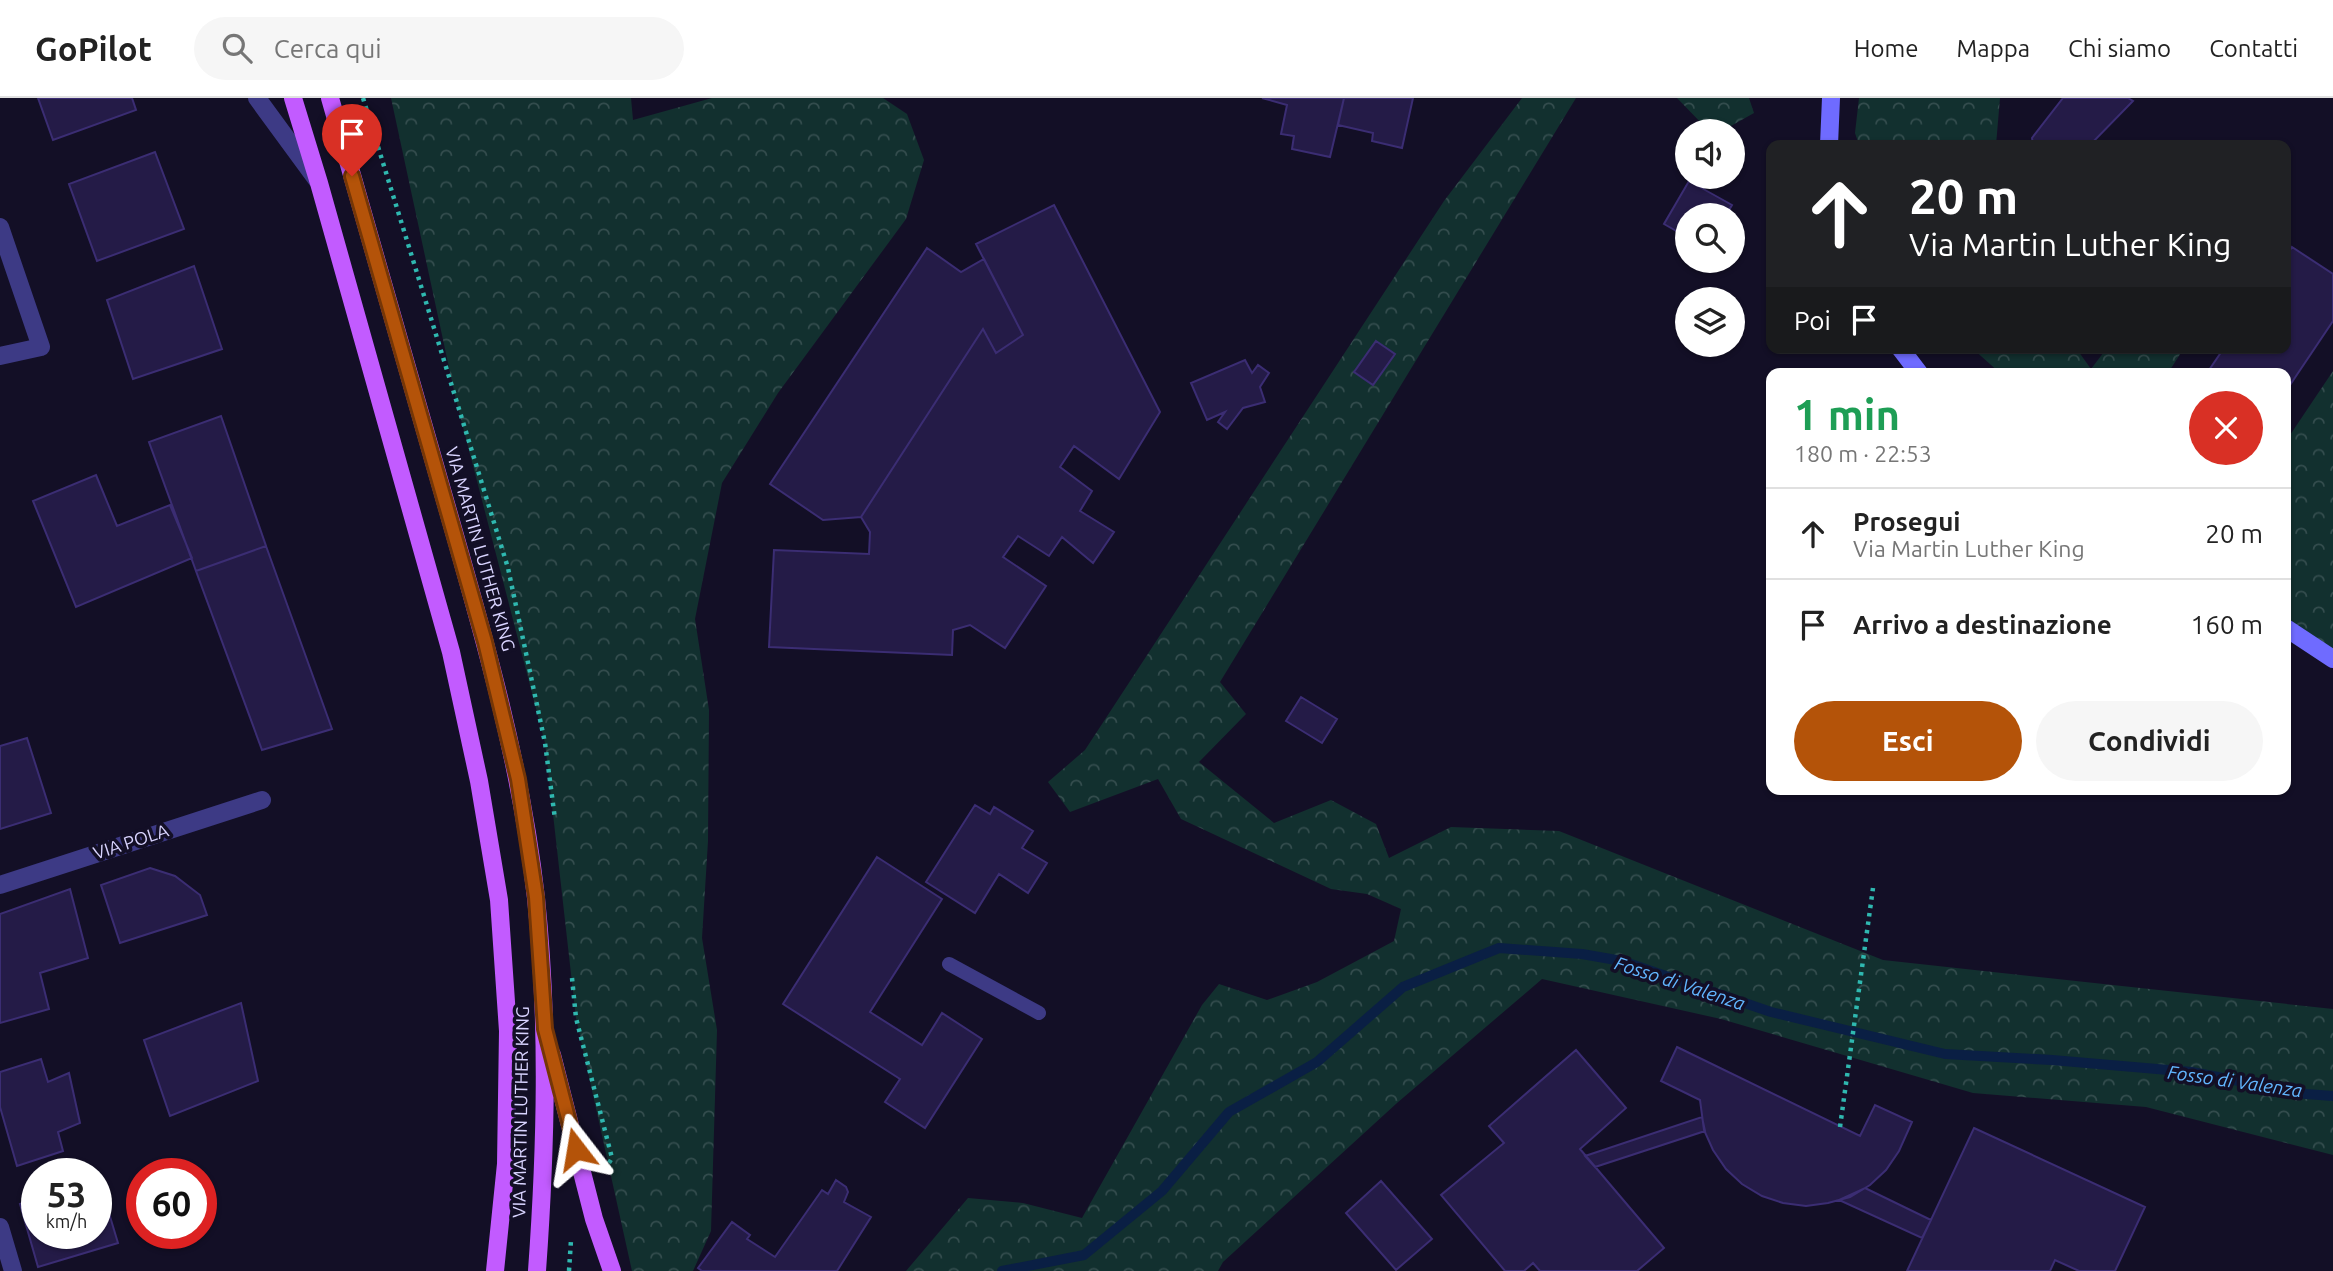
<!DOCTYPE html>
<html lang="it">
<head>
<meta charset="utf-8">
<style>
  :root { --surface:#fff; --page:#f6f6f6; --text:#222; --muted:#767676; --line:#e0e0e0; --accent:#b45309 }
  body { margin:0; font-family:Ubuntu,sans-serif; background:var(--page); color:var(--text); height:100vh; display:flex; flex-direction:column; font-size:26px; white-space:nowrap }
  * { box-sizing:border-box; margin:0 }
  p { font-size:23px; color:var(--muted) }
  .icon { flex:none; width:38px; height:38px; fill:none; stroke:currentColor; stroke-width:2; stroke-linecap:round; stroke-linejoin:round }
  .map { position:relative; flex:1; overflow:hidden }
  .sheet { position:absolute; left:1766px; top:270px; width:525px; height:427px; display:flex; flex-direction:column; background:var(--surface); border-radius:14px; box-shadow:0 2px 5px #0004 }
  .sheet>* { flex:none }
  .guide { position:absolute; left:1766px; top:42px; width:525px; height:214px; border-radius:14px; box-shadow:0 2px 5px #0004; background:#202124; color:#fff; overflow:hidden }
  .tools { position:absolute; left:1675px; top:21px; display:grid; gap:14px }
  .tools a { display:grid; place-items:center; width:70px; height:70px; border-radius:50%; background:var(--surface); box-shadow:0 2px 5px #0004; font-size:35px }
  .speed { position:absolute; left:21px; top:1060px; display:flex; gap:14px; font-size:35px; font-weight:700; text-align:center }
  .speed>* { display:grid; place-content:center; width:91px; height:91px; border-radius:50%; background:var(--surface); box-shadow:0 2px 5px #0004; line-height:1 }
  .speed small { font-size:18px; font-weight:400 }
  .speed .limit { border:10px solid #d22; background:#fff; color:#111 }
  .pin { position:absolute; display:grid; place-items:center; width:60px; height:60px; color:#fff; margin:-72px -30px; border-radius:50% 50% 50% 0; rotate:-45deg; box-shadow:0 0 7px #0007 }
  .pin .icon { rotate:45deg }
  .me { position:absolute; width:77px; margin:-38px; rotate:346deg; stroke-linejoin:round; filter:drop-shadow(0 0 5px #0008) }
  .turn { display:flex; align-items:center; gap:24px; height:147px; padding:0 28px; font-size:32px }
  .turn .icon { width:91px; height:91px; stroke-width:2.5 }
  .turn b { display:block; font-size:49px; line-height:60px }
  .then { display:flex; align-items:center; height:66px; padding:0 28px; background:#0003; gap:14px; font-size:26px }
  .round { display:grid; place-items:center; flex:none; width:74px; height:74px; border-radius:37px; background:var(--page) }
  .head { display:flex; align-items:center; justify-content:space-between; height:119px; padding:0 28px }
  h1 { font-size:42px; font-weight:600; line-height:52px; color:#1e9e55 }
  .primary-button { display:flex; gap:14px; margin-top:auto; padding:14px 28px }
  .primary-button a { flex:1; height:80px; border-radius:42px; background:var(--accent); color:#fff; font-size:28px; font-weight:600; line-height:80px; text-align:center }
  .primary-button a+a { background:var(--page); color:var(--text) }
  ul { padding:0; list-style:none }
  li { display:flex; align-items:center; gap:21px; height:91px; padding:0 28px; border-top:2px solid var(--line) }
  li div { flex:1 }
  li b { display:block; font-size:26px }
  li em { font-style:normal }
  header { display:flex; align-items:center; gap:42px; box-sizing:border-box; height:98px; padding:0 35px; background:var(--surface); border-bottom:2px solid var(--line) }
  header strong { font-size:33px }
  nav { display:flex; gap:38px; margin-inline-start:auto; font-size:24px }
  .search { width:490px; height:63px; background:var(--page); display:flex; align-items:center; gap:18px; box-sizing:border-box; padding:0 24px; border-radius:38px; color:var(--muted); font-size:26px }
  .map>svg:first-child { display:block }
  .forest { fill:url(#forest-crowns) }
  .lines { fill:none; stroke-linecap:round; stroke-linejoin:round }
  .stream { stroke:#0a1f44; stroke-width:10 }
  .building { fill:#241b47; stroke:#3b2d73; stroke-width:2 }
  .path { stroke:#2fb8b0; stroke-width:4.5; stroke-dasharray:3.5 5; stroke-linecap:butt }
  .lane { stroke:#3d3a85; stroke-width:14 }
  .street { stroke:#3d3a85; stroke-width:18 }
  .secondary { stroke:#6f6bff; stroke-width:18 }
  .primary { stroke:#c25bff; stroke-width:18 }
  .route-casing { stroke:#753606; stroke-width:18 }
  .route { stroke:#b45309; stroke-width:12 }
  .labels { text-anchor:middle; stroke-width:7; stroke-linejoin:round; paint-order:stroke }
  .street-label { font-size:18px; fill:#d9d4ff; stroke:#130f26 }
  .water-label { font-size:19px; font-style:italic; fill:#62b6ff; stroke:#130f26 }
</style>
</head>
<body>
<header>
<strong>GoPilot</strong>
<div class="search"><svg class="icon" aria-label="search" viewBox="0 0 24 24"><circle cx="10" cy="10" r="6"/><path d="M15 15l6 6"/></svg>Cerca qui</div>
<nav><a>Home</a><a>Mappa</a><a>Chi siamo</a><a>Contatti</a></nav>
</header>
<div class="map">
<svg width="2333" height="1173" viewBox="0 0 2333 1173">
  <defs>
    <pattern id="forest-crowns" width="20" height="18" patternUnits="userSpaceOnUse" patternTransform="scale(1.75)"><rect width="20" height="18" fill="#12302f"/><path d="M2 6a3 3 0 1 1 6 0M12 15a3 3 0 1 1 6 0" fill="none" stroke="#344d4e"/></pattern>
  </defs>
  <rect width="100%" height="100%" fill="#130f26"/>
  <!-- forest -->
  <path class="forest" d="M391 0H631L633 22 712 0H883L907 16 924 62 906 121 778 295 722 385 695 521 709 612 708 743 702 840 717 932 711 1133 693 1173H632L576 920 545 645 456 302Z
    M1522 0H1576L1220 584 1246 616 1199 664 1274 725 1331 702 1376 726 1389 760 1451 729 1559 733 1883 862 2333 911V1057L2146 1009 1973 995 1721 921 1542 881 1397 1005 1223 1164 1218 1173H906L968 1100 1023 1105 1082 1120 1202 907 1219 886 1267 902 1317 884 1394 843 1401 811 1367 796 1331 791 1181 721 1158 681 1070 714 1048 684 1085 652 1444 103Z
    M1677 0H1749L1754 15 1722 33H1709Z
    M1859 0H2000L1996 47H1859L1855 35Z
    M1972 250H2076L2091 271 2107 250H2184L2168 275H2000Z
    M2333 273V558L2286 518V343Z"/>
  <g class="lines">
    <!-- stream -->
    <path class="stream" d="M1002 1173 1084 1157 1162 1093 1229 1014 1317 964 1403 889 1499 850 1582 856 1622 863 1771 914 1945 956 2052 962 2192 974 2306 996 2333 998"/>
  </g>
  <!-- building -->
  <path class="building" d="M38 0H132L136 12 53 42Z
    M1262 0H1344L1330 59 1292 51 1294 38 1281 36 1287 7Z
    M1344 0H1413L1402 50 1372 43 1373 35 1338 27Z
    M2063 0H2128L2133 3 2090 47H2033L2032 40Z
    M155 54 184 131 97 163 69 86Z
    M1689 83 1732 107 1726 117H1687V139L1664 126Z
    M1054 107 1160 314 1119 381 1074 348 1060 369 1092 393 1080 413 1114 434 1093 465 1062 439 1049 458 1018 438 1003 459 1046 488 1005 550 970 527 953 532 952 557 769 549 774 452 869 456 870 434 861 419 983 231 996 255 1023 237 976 146Z
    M2292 149 2333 176V223L2286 293V275H2207L2224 250H2286V158Z
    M927 150 961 174 984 161 1023 237 996 255 983 231 861 419 823 422 770 386Z
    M194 168 222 251 133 281 107 202Z
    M1376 243 1395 256 1373 287 1354 274Z
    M1245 262 1252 275 1258 267 1269 275 1260 289 1265 304 1243 310 1227 331 1218 324 1225 314 1207 322 1191 285Z
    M221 318 266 448 196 473 149 344Z
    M96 377 117 428 170 407 192 460 76 509 33 403Z
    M266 448 332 631 262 652 196 473Z
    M1301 599 1337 621 1322 645 1286 623Z
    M27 640 51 715 0 731V648Z
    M975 707 990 716 994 709 1033 733 1022 750 1047 765 1028 795 999 776 975 815 926 784Z
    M877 759 942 801 870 914 922 947 942 915 982 941 925 1030 885 1004 900 981 783 906Z
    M150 770 175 778 200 797 207 817 120 845 101 787Z
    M70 791 88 860 40 875 49 911 0 925V816Z
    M241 905 258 983 170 1018 144 942Z
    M1677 949 1860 1038 1875 1007 1912 1024 1899 1053 1886 1072 1870 1087 1850 1099 1828 1105 1806 1108 1783 1105 1762 1098 1742 1086 1726 1071 1713 1052 1704 1032 1700 1002 1661 983Z
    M1576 952 1626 1010 1580 1051 1664 1150 1637 1173H1540L1533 1165 1524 1173H1505L1441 1097 1504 1045 1489 1028Z
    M41 961 48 984 69 975 80 1025 58 1034 63 1053 17 1068 0 1009V974Z
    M1702 1019 1705 1033 1595 1069 1585 1058Z
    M1974 1030 2145 1109 2115 1173H2079L2055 1162 2050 1173H1907Z
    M99 1082 118 1145 38 1169 20 1106 37 1101V1136H96V1083Z
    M836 1082 846 1089 848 1094 844 1104 871 1119 837 1173H702L698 1170 732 1124 750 1137 747 1141 775 1159 822 1092 828 1096Z
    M1381 1083 1432 1141 1396 1172 1346 1115Z
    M1865 1090 1931 1122 1922 1140 1839 1102Z"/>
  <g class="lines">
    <!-- path -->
    <path class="path" d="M363 0 508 470 545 645 555 721
      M572 880 576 920 612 1060 609 1065
      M1840 1029 1873 790
      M569 1173 571 1142"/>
    <!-- lane -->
    <path class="lane" d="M949 866 1039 915"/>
    <!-- street -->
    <path class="street" d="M257 0 317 82
      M0 129 41 249 0 258
      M0 787 262 702
      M0 1129 13 1173"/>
    <!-- secondary -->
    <path class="secondary" d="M1829 47 1831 0
      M1900 250 1919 275
      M2286 530 2333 561"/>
    <!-- primary -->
    <path class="primary" d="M293 0 319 85 451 554 479 683 499 802 508 933 506 1066 495 1173
      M330 0C369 135 407 271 446 406 483 535 521 665 536 800 549 925 546 1048 537 1173
      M552 957 594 1121 612 1173"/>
  </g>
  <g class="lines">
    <defs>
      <path id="route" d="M352 78 485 544 518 681 536 799 545 931 576 1051"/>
    </defs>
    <!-- route casing -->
    <use href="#route" class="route-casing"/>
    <!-- route -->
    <use href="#route" class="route"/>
  </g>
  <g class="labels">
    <!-- street labels -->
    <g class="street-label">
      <text transform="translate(480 451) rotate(74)" y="6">VIA MARTIN LUTHER KING</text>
      <text transform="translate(131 744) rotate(-18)" y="6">VIA POLA</text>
      <text transform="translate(521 1014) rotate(-89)" y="6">VIA MARTIN LUTHER KING</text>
    </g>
    <!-- water labels -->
    <g class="water-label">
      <text transform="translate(1680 885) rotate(18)" y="7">Fosso di Valenza</text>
      <text transform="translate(2235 983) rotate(8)" y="7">Fosso di Valenza</text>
    </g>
  </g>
</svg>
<div class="tools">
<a><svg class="icon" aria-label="sound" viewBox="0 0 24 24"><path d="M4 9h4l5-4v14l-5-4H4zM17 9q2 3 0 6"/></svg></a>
<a><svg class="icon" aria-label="search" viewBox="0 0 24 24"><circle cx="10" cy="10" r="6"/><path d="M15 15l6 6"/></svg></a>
<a><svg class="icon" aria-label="layers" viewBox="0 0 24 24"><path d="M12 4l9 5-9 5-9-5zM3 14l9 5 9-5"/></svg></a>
</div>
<div class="speed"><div>53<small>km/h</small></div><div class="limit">60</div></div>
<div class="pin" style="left:352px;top:78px;background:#d93025"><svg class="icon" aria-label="arrive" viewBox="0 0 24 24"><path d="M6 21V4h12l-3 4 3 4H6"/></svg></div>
<svg class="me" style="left:576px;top:1051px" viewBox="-20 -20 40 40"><path d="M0-17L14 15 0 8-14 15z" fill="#b45309" stroke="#fff" stroke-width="4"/></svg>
<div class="guide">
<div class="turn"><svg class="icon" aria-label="ahead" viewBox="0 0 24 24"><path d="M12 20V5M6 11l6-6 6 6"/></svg><div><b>20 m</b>Via Martin Luther King</div></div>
<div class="then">Poi<svg class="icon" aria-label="arrive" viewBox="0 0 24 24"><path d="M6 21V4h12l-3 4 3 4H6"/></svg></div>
</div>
<section class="sheet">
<div class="head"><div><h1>1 min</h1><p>180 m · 22:53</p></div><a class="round" style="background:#d93025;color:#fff"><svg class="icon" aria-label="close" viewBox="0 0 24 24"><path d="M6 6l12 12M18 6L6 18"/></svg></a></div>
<ul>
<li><svg class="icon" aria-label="ahead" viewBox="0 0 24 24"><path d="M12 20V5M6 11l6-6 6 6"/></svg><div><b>Prosegui</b><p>Via Martin Luther King</p></div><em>20 m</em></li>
<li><svg class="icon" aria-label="arrive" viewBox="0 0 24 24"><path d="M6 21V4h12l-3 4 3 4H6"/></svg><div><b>Arrivo a destinazione</b></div><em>160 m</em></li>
</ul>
<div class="primary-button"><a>Esci</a><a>Condividi</a></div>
</section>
</div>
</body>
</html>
